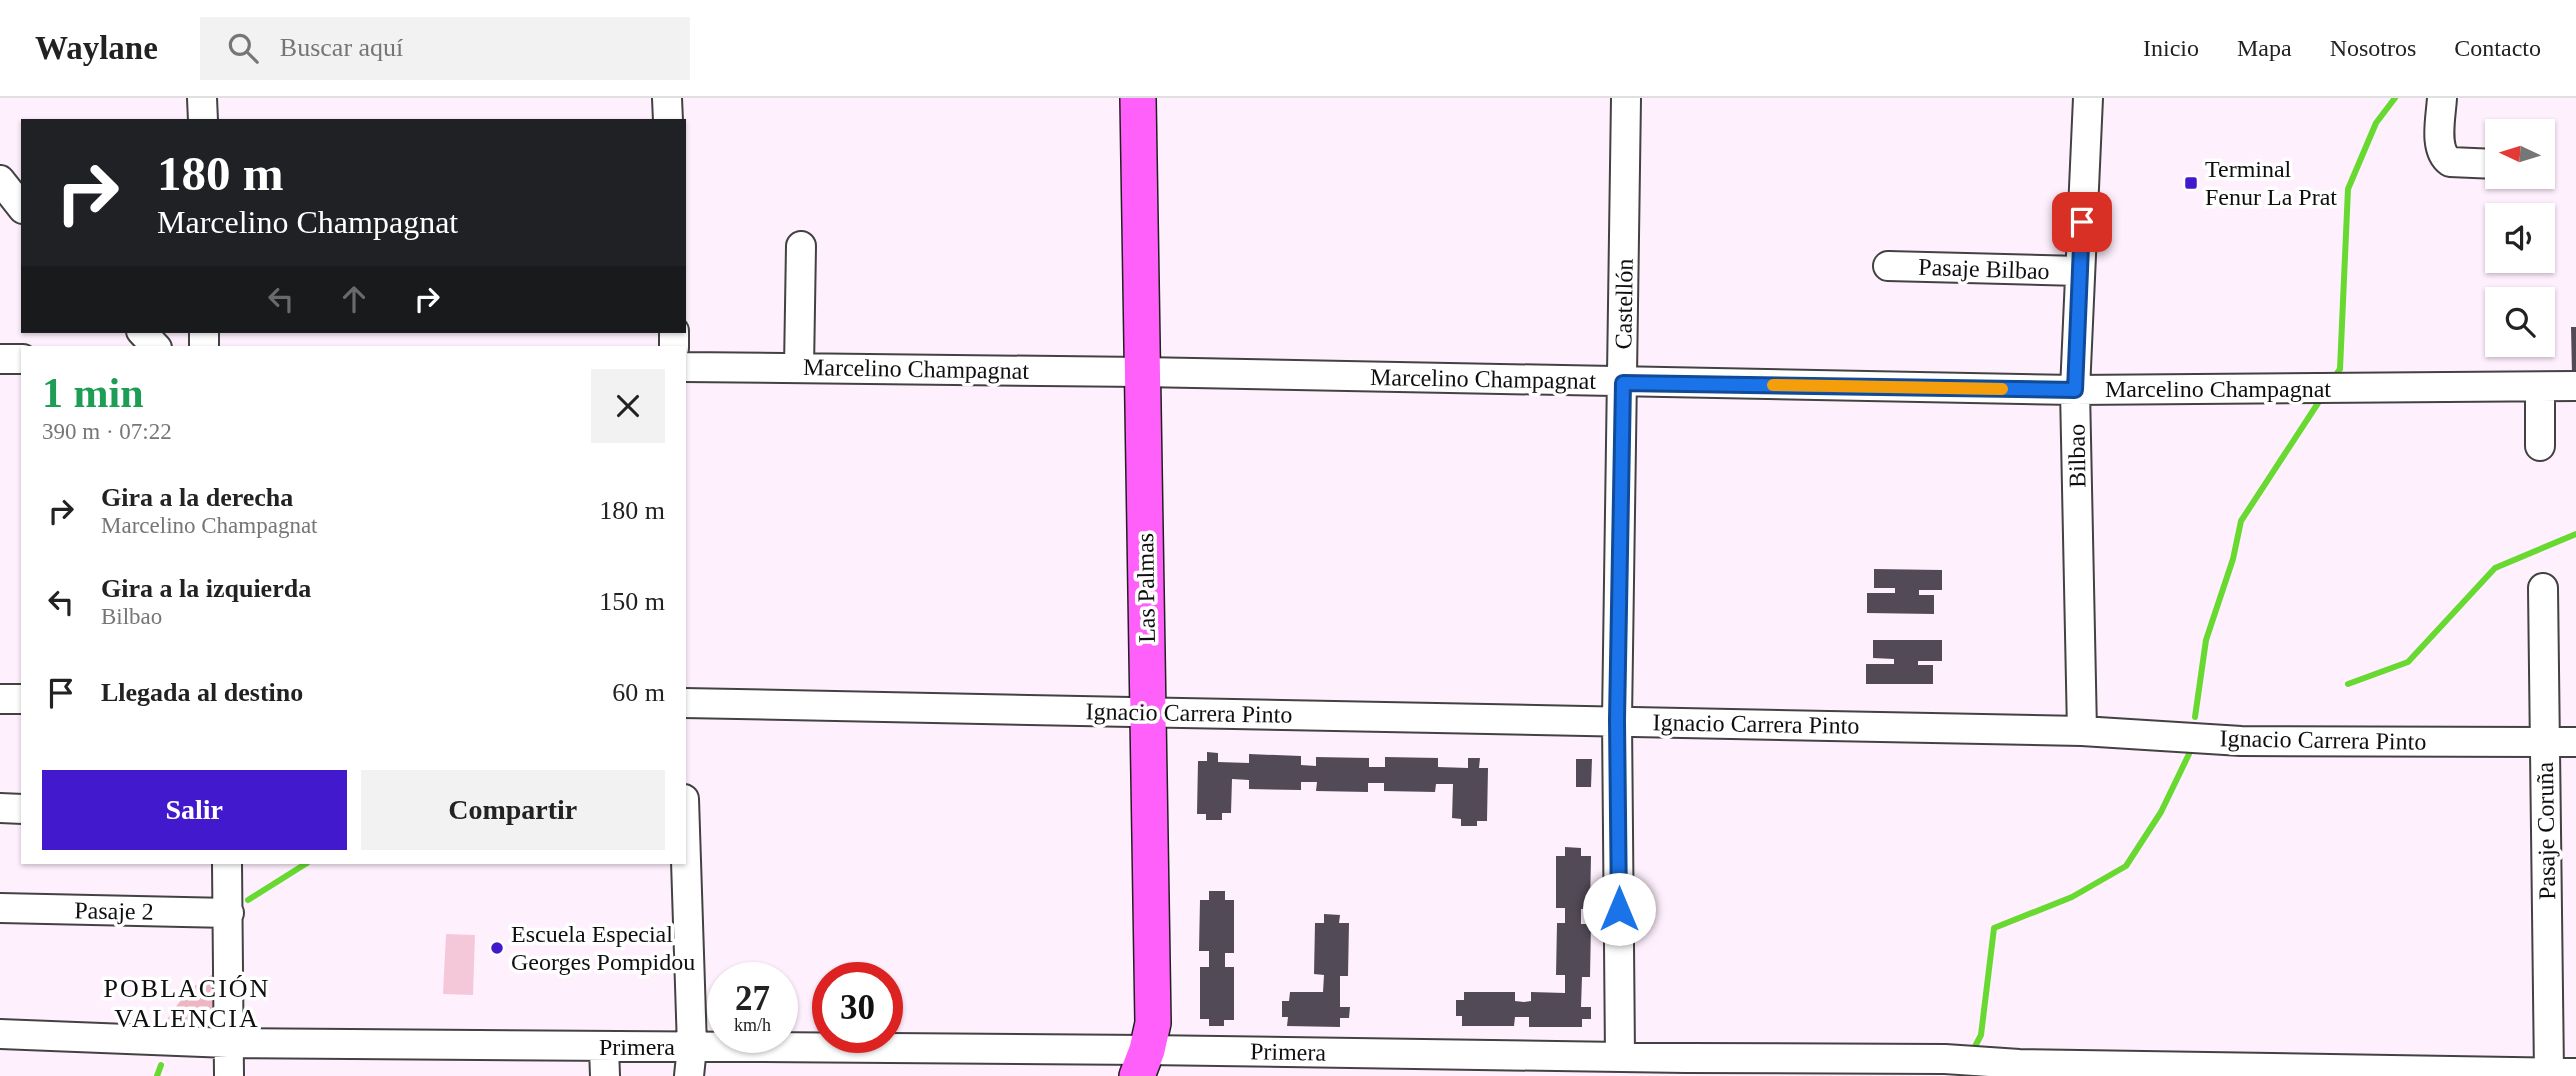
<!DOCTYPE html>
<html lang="es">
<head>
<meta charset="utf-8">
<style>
  :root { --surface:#fff; --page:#f2f2f2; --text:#222; --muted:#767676; --line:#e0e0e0; --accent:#4219cc }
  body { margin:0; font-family:Georgia,serif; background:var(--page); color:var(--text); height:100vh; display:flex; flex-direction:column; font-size:26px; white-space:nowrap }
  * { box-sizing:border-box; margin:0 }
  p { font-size:23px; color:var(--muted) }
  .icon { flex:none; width:38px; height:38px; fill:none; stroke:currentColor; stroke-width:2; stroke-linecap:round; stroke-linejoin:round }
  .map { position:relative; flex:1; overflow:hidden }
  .sheet { position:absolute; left:21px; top:248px; width:665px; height:518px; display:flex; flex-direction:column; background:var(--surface); border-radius:0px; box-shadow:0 2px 5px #0004 }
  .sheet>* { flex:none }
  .hud { position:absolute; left:21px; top:21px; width:665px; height:214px; border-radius:0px; box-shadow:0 2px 5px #0004; background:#202124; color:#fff; overflow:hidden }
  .needle { width:46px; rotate:274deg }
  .tools { position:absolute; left:2485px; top:21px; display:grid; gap:14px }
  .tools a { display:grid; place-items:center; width:70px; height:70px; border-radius:0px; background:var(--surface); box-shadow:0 2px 5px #0004; font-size:35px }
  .speed { position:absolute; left:707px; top:864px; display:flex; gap:14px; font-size:35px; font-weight:700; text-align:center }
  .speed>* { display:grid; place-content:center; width:91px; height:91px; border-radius:50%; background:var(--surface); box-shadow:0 2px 5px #0004; line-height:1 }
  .speed small { font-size:18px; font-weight:400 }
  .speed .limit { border:10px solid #d22; background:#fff; color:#111 }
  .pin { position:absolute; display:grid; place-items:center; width:60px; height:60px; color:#fff; margin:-30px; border-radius:14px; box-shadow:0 4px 10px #0006 }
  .me { position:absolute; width:77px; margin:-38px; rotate:0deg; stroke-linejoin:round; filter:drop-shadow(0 0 5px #0008) }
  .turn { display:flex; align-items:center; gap:24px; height:147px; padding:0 21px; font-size:32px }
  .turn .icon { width:91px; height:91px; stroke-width:2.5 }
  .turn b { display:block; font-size:49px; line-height:60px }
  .lanes { display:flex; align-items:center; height:66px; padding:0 21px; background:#0003; justify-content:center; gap:35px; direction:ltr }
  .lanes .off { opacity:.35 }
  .round { display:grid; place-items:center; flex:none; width:74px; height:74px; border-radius:0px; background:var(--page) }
  .summary { display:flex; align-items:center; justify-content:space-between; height:119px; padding:0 21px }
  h1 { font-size:42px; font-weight:700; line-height:52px; color:#1e9e55 }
  .cta { display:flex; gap:14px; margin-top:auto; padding:14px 21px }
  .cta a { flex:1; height:80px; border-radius:0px; background:var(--accent); color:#fff; font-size:28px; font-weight:700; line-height:80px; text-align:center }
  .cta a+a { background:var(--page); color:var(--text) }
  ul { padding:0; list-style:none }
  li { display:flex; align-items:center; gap:21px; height:91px; padding:0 21px }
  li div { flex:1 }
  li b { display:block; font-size:26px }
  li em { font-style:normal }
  header { display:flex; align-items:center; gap:42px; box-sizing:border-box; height:98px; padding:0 35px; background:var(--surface); border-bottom:2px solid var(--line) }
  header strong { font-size:33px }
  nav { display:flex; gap:38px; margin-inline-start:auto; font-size:24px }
  .search { width:490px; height:63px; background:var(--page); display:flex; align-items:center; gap:18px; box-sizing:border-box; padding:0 24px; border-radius:0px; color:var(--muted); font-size:26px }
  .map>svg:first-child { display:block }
  .green { fill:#eeb6c3 }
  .pitch { fill:#f4c8d9 }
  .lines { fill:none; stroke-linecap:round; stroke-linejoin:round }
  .stream { stroke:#68d930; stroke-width:6 }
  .building { fill:#534a58 }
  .minor-casing { stroke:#424242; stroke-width:32 }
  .major-casing { stroke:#202020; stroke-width:38 }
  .minor { stroke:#fff; stroke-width:28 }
  .major { stroke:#ff60fa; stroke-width:35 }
  .route-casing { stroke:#114b97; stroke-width:18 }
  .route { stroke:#1a73e8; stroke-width:12 }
  .slow { stroke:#f59e0b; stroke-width:12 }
  .poi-dot { fill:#4219cc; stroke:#fff; stroke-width:2.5 }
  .labels { text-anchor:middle; stroke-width:7; stroke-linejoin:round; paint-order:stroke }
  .poi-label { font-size:24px; fill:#0f0f0f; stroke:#fff; text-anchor:start }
  .street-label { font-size:24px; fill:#0f0f0f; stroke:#fff }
  .neighbourhood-label { font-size:26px; letter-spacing:2px; fill:#0f0f0f; stroke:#fff }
</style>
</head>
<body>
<header>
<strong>Waylane</strong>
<div class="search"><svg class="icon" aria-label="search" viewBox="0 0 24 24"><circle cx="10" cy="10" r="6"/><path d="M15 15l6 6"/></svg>Buscar aquí</div>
<nav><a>Inicio</a><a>Mapa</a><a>Nosotros</a><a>Contacto</a></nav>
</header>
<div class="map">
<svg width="2576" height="978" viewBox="0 0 2576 978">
  <rect width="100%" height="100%" fill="#fff0fe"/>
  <!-- green -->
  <path class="green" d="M214 876 212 927 208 930 161 931C175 909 190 886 214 876Z"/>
  <!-- pitch -->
  <path class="pitch" d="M446 836 475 837 473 897 443 896Z"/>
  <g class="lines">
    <!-- stream -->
    <path class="stream" d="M2333 281 2340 271 2348 91 2376 25 2395 0
      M2348 586 2408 564 2495 470 2576 436
      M2195 619 2206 542 2233 461 2241 423 2322 299
      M248 802 307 765
      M1971 956 1981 937 1994 830 2072 799 2126 768 2161 714 2189 656
      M157 978 161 967"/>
  </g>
  <!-- building -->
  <path class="building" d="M2571 229H2576V276H2572Z
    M1874 471 1942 472V492H1919V497H1934V516L1867 515V495H1895V490H1874Z
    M1873 542H1942V563H1918V567H1933V586H1866V566H1894V561L1873 560Z
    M1207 654 1218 655V664L1249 665V656L1301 658V667L1316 668V659L1369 660V669H1385V659L1438 660V669L1468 670V660H1480L1479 670H1488L1487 723H1477V728H1461V721L1452 720 1453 686H1436L1435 694 1384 693V685H1368V694L1316 693 1317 684H1301V692L1249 691V682L1232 681 1231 715H1222V722H1206V716H1197L1198 663H1207Z
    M1576 661H1592L1591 689H1576Z
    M1565 749 1581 750V758H1591L1590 811H1581V826H1591L1590 879H1582L1581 909H1591V921H1582V929H1529V919H1515L1514 928H1462V918H1456V902H1464V894H1515V903L1524 904 1531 903V894L1565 895V877H1556L1557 825H1565V810H1556V758H1565Z
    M1209 793H1225V802H1234V855H1225V869H1234V922H1224V928H1209V921H1200V869H1209V853H1199L1200 802H1209Z
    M1324 816 1340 817 1339 825H1349L1348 878H1340V909H1350L1349 920H1340V929L1287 928 1288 919H1282V903H1289L1290 894H1323L1324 877 1314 876 1315 825H1324Z"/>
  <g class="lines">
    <defs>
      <path id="minor" d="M202 0 203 23
        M667 0 668 23
        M2442 0C2441 19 2433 52 2450 64L2497 66
        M0 82 23 111
        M1888 168 2080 173
        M141 233 157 250
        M204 233V250
        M674 233V250
        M0 261H23
        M684 269 1142 274 2075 292 2576 288
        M799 270 801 148
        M2540 289V348
        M2543 490 2549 975
        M0 601H23
        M684 605 2082 633 2241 643 2576 644
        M2082 633 2075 292 2088 0
        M684 701 692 949 689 978
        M0 710 23 711
        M227 765 229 978
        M0 810 229 815
        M0 936 228 945 1147 952 1686 960 1945 961 2019 966 2576 975
        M604 949 605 978
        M1620 958 1617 622 1626 0"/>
      <path id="major" d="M1137 978 1147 952 1153 925 1138 0"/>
    </defs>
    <!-- minor casing -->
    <use href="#minor" class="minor-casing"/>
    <!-- major casing -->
    <use href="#major" class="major-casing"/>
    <!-- minor -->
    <use href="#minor" class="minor"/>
    <!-- major -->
    <use href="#major" class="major"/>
  </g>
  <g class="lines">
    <defs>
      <path id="route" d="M1619 811 1617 622 1623 285 2075 292 2082 124"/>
    </defs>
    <!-- route casing -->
    <use href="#route" class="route-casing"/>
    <!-- route -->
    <use href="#route" class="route"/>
    <!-- slow -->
    <path class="slow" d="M1773 287 2002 291"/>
  </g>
  <!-- markers -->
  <g class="poi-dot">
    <rect x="2184" y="78" width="14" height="14" rx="3.5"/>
    <circle cx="497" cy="850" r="7"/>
  </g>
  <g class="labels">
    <!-- poi labels -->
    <g class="poi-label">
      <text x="2205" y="79">Terminal<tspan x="2205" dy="28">Fenur La Prat</tspan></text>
      <text x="511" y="844">Escuela Especial<tspan x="511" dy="28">Georges Pompidou</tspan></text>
    </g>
    <!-- street labels -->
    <g class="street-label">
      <text transform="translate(1984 171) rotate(2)" y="8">Pasaje Bilbao</text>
      <text transform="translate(1624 206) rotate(-89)" y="8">Castellón</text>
      <text transform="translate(916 271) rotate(1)" y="8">Marcelino Champagnat</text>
      <text transform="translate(1483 281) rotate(1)" y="8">Marcelino Champagnat</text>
      <text x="2218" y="299">Marcelino Champagnat</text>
      <text transform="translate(2077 358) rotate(-91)" y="8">Bilbao</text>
      <text transform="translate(1146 490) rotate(-91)" y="8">Las Palmas</text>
      <text transform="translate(1189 615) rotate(1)" y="8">Ignacio Carrera Pinto</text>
      <text transform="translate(1756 626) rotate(1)" y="8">Ignacio Carrera Pinto</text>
      <text transform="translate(2323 642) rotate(1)" y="8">Ignacio Carrera Pinto</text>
      <text transform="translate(2546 733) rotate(-91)" y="8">Pasaje Coruña</text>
      <text transform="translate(114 813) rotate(1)" y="8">Pasaje 2</text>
      <text x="637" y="957">Primera</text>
      <text transform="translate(1288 954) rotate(1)" y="8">Primera</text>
    </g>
    <!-- neighbourhood labels -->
    <g class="neighbourhood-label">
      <text x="187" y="899">POBLACIÓN<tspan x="187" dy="30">VALENCIA</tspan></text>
    </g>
  </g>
</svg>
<div class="tools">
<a><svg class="needle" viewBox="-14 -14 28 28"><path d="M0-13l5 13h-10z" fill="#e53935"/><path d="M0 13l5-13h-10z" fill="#767676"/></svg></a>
<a><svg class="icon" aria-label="sound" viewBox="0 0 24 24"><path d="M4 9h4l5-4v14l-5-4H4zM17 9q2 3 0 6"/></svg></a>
<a><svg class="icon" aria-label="search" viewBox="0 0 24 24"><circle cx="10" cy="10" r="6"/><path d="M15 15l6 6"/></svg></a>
</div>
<div class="speed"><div>27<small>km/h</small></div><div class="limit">30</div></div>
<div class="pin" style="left:2082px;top:124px;background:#d93025"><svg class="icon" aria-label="arrive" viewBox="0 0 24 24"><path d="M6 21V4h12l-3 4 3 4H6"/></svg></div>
<svg class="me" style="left:1619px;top:811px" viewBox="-20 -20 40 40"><circle r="19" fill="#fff"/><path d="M0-13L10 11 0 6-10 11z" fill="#1a73e8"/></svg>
<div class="hud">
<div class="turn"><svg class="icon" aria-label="right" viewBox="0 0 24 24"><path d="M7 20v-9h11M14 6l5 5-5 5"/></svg><div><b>180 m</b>Marcelino Champagnat</div></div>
<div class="lanes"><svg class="icon off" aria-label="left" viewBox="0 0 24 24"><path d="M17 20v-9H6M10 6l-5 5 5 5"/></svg><svg class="icon off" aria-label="ahead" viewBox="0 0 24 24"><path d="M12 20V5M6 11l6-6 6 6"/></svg><svg class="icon" aria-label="right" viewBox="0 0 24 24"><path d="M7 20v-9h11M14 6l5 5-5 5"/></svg></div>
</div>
<section class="sheet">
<div class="summary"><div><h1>1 min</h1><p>390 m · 07:22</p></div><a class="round"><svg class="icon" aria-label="close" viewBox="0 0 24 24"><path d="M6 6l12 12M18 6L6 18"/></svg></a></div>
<ul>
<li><svg class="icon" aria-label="right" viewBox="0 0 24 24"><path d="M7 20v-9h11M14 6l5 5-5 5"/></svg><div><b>Gira a la derecha</b><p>Marcelino Champagnat</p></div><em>180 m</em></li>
<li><svg class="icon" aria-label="left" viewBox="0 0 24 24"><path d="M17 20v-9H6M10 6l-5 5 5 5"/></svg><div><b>Gira a la izquierda</b><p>Bilbao</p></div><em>150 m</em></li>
<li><svg class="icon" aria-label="arrive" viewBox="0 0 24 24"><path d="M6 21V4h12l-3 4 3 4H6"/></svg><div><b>Llegada al destino</b></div><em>60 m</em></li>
</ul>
<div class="cta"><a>Salir</a><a>Compartir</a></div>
</section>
</div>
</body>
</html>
